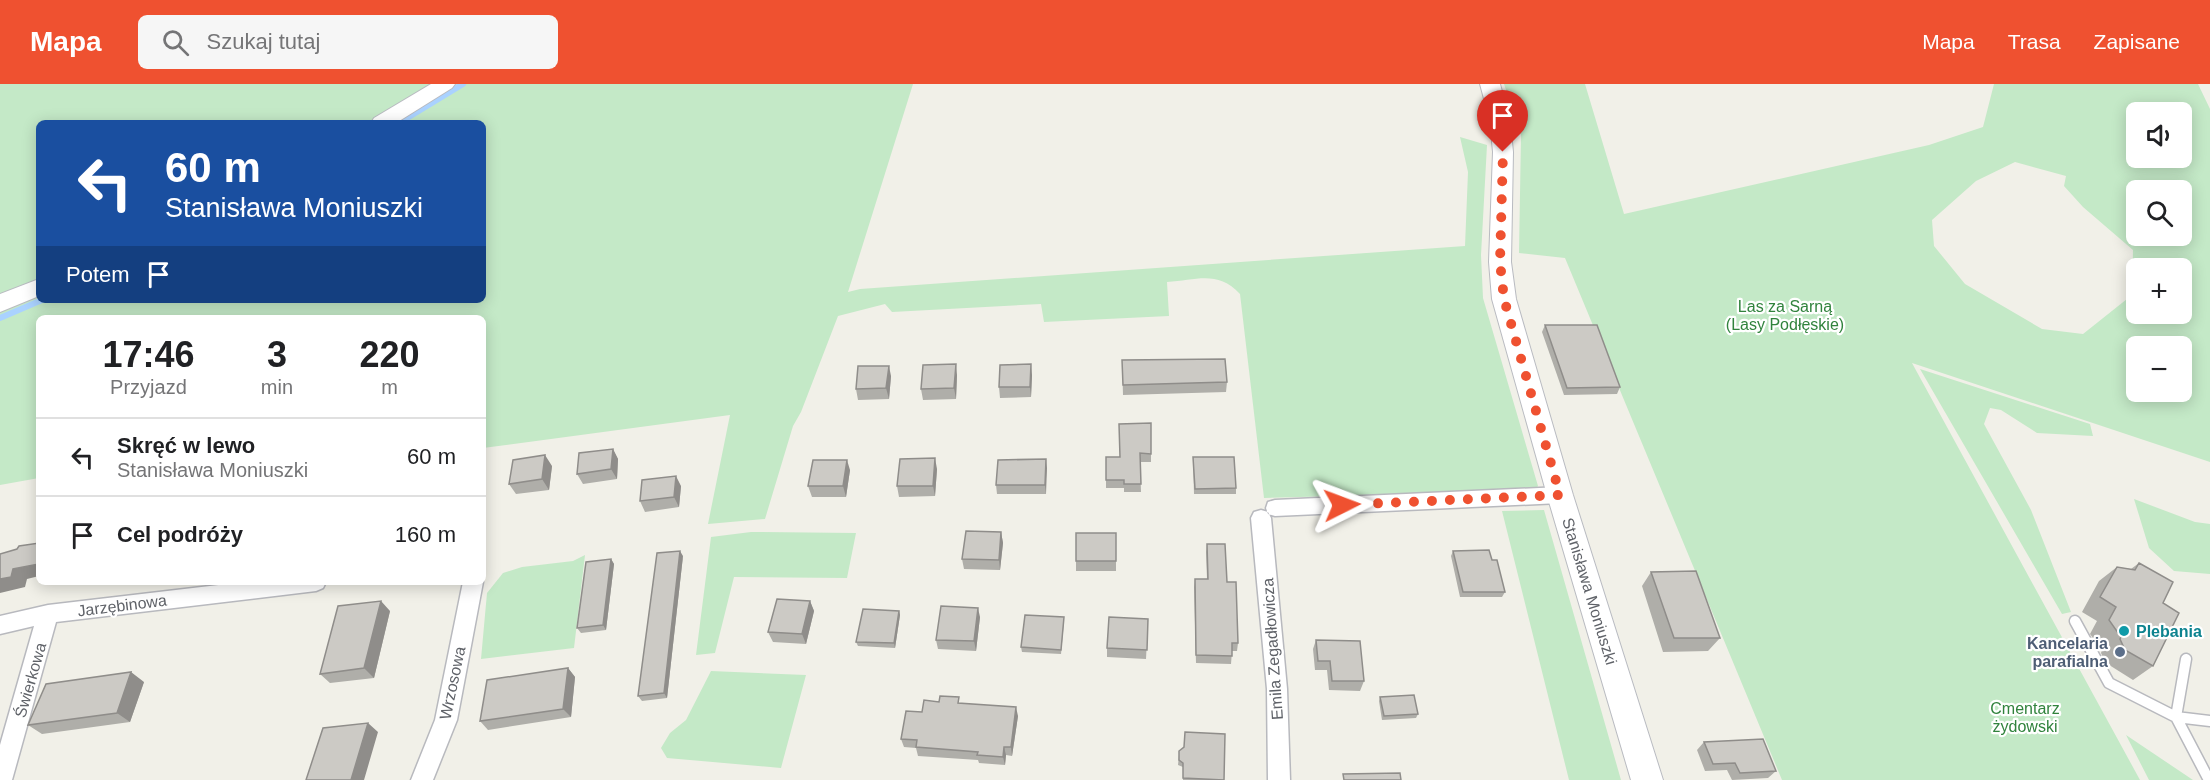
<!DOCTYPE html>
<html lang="pl">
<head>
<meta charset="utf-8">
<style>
  :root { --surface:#fff; --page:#f6f6f6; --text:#202124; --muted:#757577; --line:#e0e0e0; --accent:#ef5130 }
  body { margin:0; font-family:Arial,sans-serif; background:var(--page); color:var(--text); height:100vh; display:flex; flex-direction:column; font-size:22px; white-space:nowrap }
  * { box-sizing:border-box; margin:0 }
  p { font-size:20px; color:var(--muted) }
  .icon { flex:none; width:33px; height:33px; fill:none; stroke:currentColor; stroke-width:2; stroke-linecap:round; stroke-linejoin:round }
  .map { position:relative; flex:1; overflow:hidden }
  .panel { position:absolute; left:36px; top:231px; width:450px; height:270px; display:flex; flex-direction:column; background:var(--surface); border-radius:9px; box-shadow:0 3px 15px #0003 }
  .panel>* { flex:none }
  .guide { position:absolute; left:36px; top:36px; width:450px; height:183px; border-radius:9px; box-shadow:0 3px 15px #0003; background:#1a4fa0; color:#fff; overflow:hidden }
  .controls { position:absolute; left:2126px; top:18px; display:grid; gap:12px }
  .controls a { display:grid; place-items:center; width:66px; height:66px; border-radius:9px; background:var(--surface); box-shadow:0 3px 15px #0003; font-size:30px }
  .pin { position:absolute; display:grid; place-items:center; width:51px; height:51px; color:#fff; margin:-62px -26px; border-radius:50% 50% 50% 0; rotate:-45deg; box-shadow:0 0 6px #0007 }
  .pin .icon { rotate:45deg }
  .me { position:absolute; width:66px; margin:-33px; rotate:87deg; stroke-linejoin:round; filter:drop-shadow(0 0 4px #0008) }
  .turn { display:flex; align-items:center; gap:21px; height:126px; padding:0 30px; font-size:27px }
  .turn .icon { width:78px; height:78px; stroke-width:2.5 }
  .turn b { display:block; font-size:42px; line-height:51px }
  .then { display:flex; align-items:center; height:57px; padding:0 30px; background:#0003; gap:12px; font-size:22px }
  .eta { display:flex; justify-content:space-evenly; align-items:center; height:102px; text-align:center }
  .eta b { font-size:36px; font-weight:600; line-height:42px }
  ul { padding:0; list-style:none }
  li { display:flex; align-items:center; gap:18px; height:78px; padding:0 30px; border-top:2px solid var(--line) }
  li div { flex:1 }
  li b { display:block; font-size:22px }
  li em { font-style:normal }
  header { display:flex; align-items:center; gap:36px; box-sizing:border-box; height:84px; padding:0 30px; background:var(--accent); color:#fff }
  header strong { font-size:28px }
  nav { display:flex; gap:33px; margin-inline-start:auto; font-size:21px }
  .search { width:420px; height:54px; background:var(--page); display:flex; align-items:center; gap:15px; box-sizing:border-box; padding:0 21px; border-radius:9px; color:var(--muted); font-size:22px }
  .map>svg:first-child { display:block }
  .green { fill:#c4e9c7; fill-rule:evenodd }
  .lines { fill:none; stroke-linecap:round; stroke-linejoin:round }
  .stream { stroke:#aad2ff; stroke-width:6 }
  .lane-casing { stroke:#b8b9be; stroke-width:13 }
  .street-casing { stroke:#b8b9be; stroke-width:3 }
  .secondary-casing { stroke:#b9bbc1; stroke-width:2 }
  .lane { stroke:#fff; stroke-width:10 }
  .street { fill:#fff; fill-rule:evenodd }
  .secondary { fill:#fff; fill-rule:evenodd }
  .wall { fill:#afaea9 }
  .shaded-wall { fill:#8f8d8a }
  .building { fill:#cccac5; stroke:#8f8d8a; stroke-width:1.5 }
  .route { stroke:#ef5130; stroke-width:10; stroke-dasharray:0 18 }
  .culture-dot { fill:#0f9aa8; stroke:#fff; stroke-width:2 }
  .service-dot { fill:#5c6f8a; stroke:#fff; stroke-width:2 }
  .labels { text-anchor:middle; stroke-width:4.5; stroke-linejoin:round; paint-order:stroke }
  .park-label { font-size:16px; fill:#31833d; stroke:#fff }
  .street-label { font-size:16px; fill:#5f6268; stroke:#fff }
  .culture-label { font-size:16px; font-weight:bold; fill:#0d838f; stroke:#fff; text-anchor:start }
  .service-label { font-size:16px; font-weight:bold; fill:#4e5e75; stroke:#fff; text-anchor:end }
</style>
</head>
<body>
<header>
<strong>Mapa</strong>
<div class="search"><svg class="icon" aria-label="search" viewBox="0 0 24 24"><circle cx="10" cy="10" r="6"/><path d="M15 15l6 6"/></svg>Szukaj tutaj</div>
<nav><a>Mapa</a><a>Trasa</a><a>Zapisane</a></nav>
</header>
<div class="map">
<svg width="2210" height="696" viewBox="0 0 2210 696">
  <rect width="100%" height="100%" fill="#f1f0e8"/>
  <!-- green -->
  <path class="green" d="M0 0H913L848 208 860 205 1465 162 1468 88 1460 53 1487 61 1481 171 1483 214 1538 402 1534 407 1264 414 1240 210C1218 186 1197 196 1167 198L1169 232 1044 238 1041 220 892 228 885 220 838 232 801 328 793 342 765 435 708 440 730 331 483 364V234H39V394L0 401ZM39 39H483V216H39Z
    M1504 0H1585L1624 130 1929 61 1983 43 1994 0H2198L2210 25V378L1912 279 2140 696H1782L1565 174 1519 169 1521 51ZM2136 28H2181V74H2136ZM2015 78 2066 92 2064 102 2083 123 2133 166 2132 211 2083 250 2042 245 1965 200 1934 162 1932 136 1976 97ZM2136 106H2181V152H2136ZM2136 184H2181V230H2136ZM2136 262H2181V308H2136Z
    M1920 285 2090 340 2093 352 2037 349 2001 326 1990 324 1984 340 2031 426 2071 528 2062 530Z
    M2134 415 2195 438 2210 440V490L2174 487 2149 464Z
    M1544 426 1621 696H1569L1502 427Z
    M751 448 856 449 847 494 734 493 715 569 696 571 711 453Z
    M585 471 574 564 481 575 487 509 503 489 522 483 573 477Z
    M711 587 806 591 781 684 667 674 661 664 670 649 686 636Z
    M2126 651 2193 696H2149Z"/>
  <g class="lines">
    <!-- stream -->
    <path class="stream" d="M399 39 463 0
      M0 234 42 216"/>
    <defs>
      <path id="lane" d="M2075 537 2109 599 2176 633 2210 637
        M2186 575 2176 633 2209 696"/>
      <path id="street" d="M1560 403 1567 406 1569 411 1567 416 1560 419 1275 432 1268 430 1266 424 1268 418 1275 416Z
        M1261 426 1268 428 1271 434 1287 605 1290 696H1268L1267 605 1251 434 1254 428Z
        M244 498H326L323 504 316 507 56 538 12 696H0V661L34 542 0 550V532L48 521Z
        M463 498H483L457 636 433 696H411L435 636Z"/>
      <path id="secondary" d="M431 0H455L452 4 396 39H371L374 34Z
        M1480 0H1500L1510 37 1513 68 1511 178 1516 215 1573 411 1663 696H1631L1547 411 1492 215 1489 178 1493 68 1490 37Z
        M39 195V212L0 228V210Z"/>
    </defs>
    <!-- lane casing -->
    <use href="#lane" class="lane-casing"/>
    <!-- street casing -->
    <use href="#street" class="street-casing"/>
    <!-- secondary casing -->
    <use href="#secondary" class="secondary-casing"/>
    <!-- lane -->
    <use href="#lane" class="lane"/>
    <!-- street -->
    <use href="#street" class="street"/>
    <!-- secondary -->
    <use href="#secondary" class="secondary"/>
  </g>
  <!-- wall -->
  <path class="wall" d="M1545 241 1620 303 1617 310 1564 311 1542 248Z
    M1122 276 1227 298 1226 308 1123 311Z
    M957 291 956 315 923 316 921 305Z
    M1032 291 1031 313 1000 314 999 303Z
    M891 292 889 315 858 316 856 305Z
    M1151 339V378H1140L1141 408H1124V404H1106V373H1119Z
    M613 365 618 375 617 395 583 400 577 390Z
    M1193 373 1236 404V410H1194Z
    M1046 375V410H997L996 401Z
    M552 382 549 406 516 410 509 400Z
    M937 385 935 412 899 413 897 402Z
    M850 386 846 413H812L808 402Z
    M681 402 679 423 645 428 640 417Z
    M1001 448 1003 459 1000 486 964 485 962 475Z
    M1116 449V487H1076V477Z
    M1207 460 1227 498 1238 559 1237 567H1232L1231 580 1196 579 1194 503 1195 495H1207L1206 468Z
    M1453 467 1492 476 1505 508 1502 513H1460L1451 472Z
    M683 472 667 614 642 617 638 612Z
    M611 475 614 480 606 546 581 549 577 544Z
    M2139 479 2163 519 2153 582 2133 596 2106 579 2101 569 2102 566 2090 550 2097 537 2082 528 2099 497 2117 483 2131 485Z
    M1651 488 1720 554 1708 567 1663 568 1642 502Z
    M810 517 814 527 806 560 773 558 768 548Z
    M390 527 374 594 330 599 320 590Z
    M899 527 900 531 895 564 858 562 856 558Z
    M980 533 976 567 938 565 936 556Z
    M1148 535 1146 575 1107 573V564Z
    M1064 538 1061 570 1022 568 1021 563Z
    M1316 556 1364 597 1360 607 1329 606 1327 586H1315L1313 565Z
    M568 584 575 593 571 633 488 646 480 637Z
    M144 598 130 638 42 650 28 641Z
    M1380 613 1418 630 1416 634 1382 636 1379 617Z
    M960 619 1018 632 1012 672 1006 671 1005 681 979 679 978 676 918 672 916 664 904 663 901 655 922 628Z
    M1704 658 1776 687 1768 694 1732 696 1727 686 1705 687 1697 666Z
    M1179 671 1224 696H1183V683L1178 681Z"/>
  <!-- shaded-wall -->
  <path class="shaded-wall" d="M956 280 957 291 956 315 954 304Z
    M1031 280 1032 291 1031 313 1030 303Z
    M889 282 891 292 889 315 886 304Z
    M613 365 618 375 617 395 611 385Z
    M545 371 552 382 549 406 542 395Z
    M935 374 937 385 935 412 933 402Z
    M1046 375 1047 384 1046 410 1045 401Z
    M847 376 850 386 846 413 843 402Z
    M676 392 681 402 679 423 674 413Z
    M1001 448 1003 459 1000 486 999 476Z
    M680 467 683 472 667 614 664 609Z
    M611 475 614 480 606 546 603 541Z
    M39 480V492L27 495 25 503 0 509V495L13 485Z
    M381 517 390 527 374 594 364 584Z
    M810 517 814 527 806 560 802 550Z
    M978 524 980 533 976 567 974 557Z
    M899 527 900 531 895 564 894 559Z
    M568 584 575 593 571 633 563 625Z
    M131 588 144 598 130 638 117 629Z
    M1016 623 1018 632 1012 672 1011 663Z
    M368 639 378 648 364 696H351Z
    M1004 663 1006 671 1005 681 1003 673Z"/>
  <!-- building -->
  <path class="building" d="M1545 241H1597L1620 303 1567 304Z
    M1225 275 1227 298 1123 301 1122 276Z
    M956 280 954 304 921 305 923 281Z
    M1031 280 1030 303H999L1000 281Z
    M858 282H889L886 304 856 305Z
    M1151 339V370L1140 369 1141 400H1124V396H1106V373H1120L1119 340Z
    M613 365 611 385 577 390 579 369Z
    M545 371 542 395 509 400 513 376Z
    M1193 373H1234L1236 404 1195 405Z
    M935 374 933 402H897L900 375Z
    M1046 375 1045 401H996L998 376Z
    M813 376H847L843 402H808Z
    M676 392 674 413 640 417 642 396Z
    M966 447 1001 448 999 476 962 475Z
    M1076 449H1116V477H1076Z
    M39 459V480L13 485 11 493 0 495V470L17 465 19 462Z
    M1207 460H1225L1227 498H1236L1238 559H1232V572L1196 571 1195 495H1208Z
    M1489 466 1492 476H1497L1505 508H1463L1453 467Z
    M680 467 664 609 638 612 657 469Z
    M611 475 603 541 577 544 586 478Z
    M2139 479 2173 498 2163 519 2179 529 2153 582 2125 566 2120 555 2121 553 2109 536 2116 523 2100 513 2117 483 2135 486Z
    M1696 487 1720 554H1674L1651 488Z
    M777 515 810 517 802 550 768 548Z
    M381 517 364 584 320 590 338 522Z
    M941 522 978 524 974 557 936 556Z
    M863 525 899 527 894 559 856 558Z
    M1025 531 1064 533 1061 566 1021 563Z
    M1109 533 1148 535 1147 566 1107 564Z
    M1316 556 1360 557 1364 597H1332L1330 577H1318Z
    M568 584 563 625 480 637 487 596Z
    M131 588 117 629 28 641 46 600Z
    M1414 611 1418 630 1384 632 1380 613Z
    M940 612 959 613 958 619 1016 623 1011 663H1004L1003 673 977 671 978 668 916 663 917 656 901 655 906 627 922 628 924 616 939 618Z
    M368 639 351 696H306L323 644Z
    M1185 648 1225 650 1224 696 1183 694V679L1179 676V667L1184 663Z
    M1763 655 1776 687 1740 689 1735 679 1713 680 1704 658Z
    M1400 689 1401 696H1344L1343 690Z"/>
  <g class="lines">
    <!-- route -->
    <path class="route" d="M1342 421 1560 411 1504 215 1500 178 1503 68"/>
  </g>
  <!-- markers -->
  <circle class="culture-dot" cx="2124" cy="547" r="6"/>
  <circle class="service-dot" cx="2120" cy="568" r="6"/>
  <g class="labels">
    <!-- park labels -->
    <g class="park-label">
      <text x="1785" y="228">Las za Sarną<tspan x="1785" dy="18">(Lasy Podłęskie)</tspan></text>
      <text x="2025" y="630">Cmentarz<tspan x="2025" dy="18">żydowski</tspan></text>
    </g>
    <!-- street labels -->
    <g class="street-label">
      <text transform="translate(1590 507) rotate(73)" y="6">Stanisława Moniuszki</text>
      <text transform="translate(122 521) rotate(-7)" y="6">Jarzębinowa</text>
      <text transform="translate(1272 565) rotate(-94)" y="6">Emila Zegadłowicza</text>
      <text transform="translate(30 596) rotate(-74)" y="6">Świerkowa</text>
      <text transform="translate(452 599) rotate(-78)" y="6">Wrzosowa</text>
    </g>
    <!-- culture labels -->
    <g class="culture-label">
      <text x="2136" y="553">Plebania</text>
    </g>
    <!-- service labels -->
    <g class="service-label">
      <text x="2108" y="565">Kancelaria<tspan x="2108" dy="18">parafialna</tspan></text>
    </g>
  </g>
</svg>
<div class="controls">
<a><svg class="icon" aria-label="sound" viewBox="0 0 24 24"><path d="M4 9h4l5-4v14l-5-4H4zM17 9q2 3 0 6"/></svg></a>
<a><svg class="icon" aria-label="search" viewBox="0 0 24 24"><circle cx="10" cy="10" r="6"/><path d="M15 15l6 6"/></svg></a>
<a>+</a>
<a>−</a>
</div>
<div class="pin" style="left:1503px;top:68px;background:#d93025"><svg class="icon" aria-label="arrive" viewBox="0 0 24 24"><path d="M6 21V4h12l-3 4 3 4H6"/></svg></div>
<svg class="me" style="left:1342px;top:421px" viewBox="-20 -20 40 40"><path d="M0-17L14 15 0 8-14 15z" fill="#ef5130" stroke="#fff" stroke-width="4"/></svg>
<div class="guide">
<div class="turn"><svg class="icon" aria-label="left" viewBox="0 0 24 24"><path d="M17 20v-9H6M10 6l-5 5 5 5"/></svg><div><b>60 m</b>Stanisława Moniuszki</div></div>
<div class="then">Potem<svg class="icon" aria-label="arrive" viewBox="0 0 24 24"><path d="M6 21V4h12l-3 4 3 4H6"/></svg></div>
</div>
<section class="panel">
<div class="eta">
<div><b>17:46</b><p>Przyjazd</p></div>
<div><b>3</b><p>min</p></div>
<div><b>220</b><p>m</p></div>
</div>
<ul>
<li><svg class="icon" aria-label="left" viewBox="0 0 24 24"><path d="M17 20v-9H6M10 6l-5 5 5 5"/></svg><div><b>Skręć w lewo</b><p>Stanisława Moniuszki</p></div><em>60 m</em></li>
<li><svg class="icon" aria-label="arrive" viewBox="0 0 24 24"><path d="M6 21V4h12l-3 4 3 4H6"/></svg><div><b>Cel podróży</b></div><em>160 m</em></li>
</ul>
</section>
</div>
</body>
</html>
